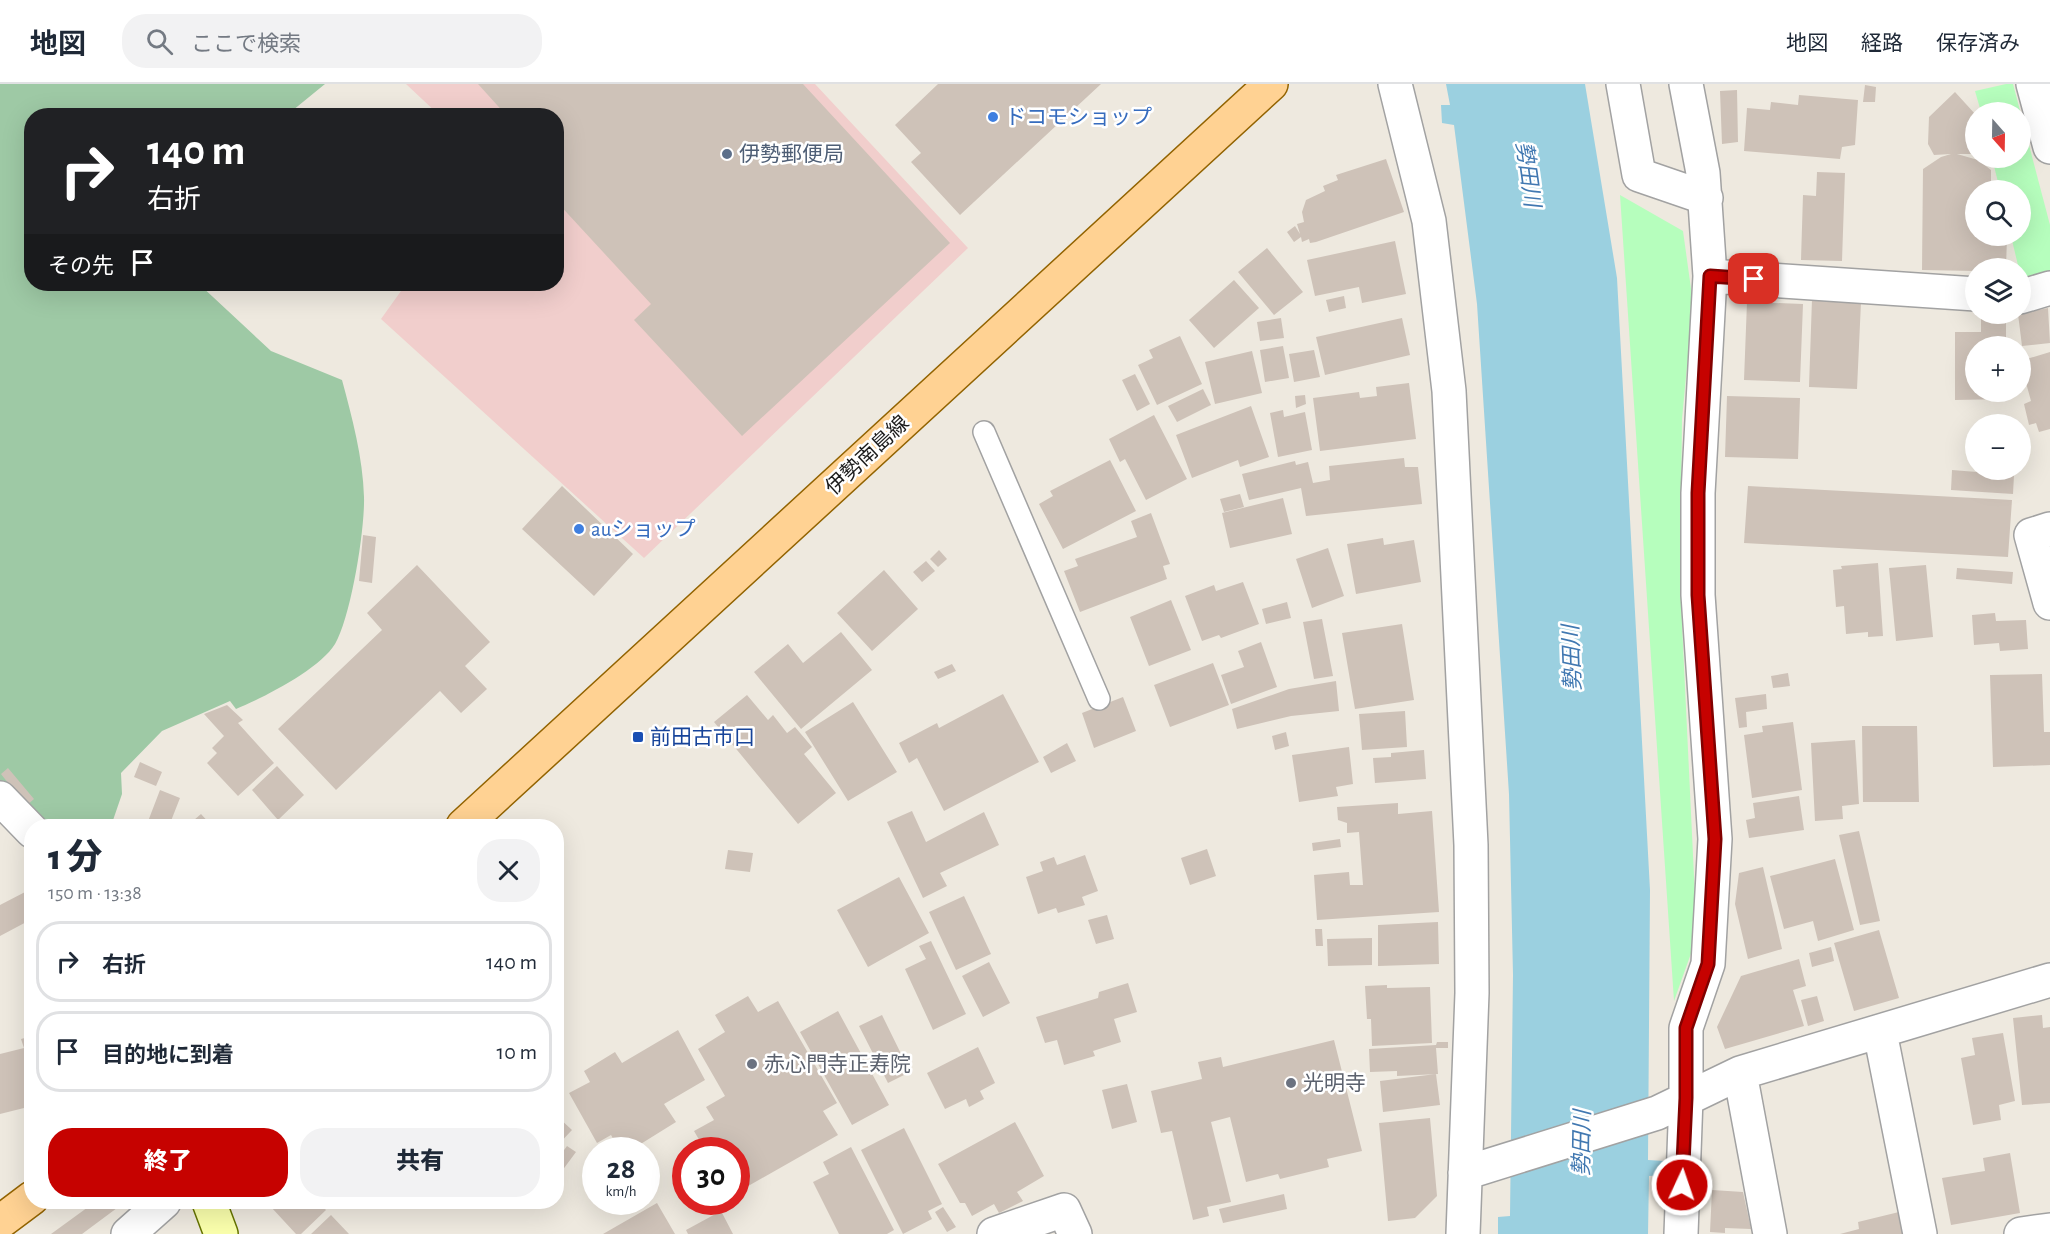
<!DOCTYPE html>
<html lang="ja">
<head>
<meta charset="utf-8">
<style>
  :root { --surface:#fff; --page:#f2f2f3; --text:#1f2937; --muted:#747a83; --line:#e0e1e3; --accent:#c60200 }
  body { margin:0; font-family:"Alegreya Sans","Noto Sans JP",sans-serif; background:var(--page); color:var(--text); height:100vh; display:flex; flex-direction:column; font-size:22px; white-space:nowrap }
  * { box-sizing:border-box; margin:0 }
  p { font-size:20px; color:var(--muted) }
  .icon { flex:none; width:33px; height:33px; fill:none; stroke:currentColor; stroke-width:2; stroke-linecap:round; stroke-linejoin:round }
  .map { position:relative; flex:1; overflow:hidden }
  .drawer { position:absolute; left:24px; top:735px; width:540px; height:390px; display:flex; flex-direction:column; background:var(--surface); border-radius:24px; box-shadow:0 6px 24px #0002 }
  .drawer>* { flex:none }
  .top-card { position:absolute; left:24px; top:24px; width:540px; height:183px; border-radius:24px; box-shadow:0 6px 24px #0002; background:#202124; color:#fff; overflow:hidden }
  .needle { width:39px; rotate:160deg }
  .fabs { position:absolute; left:1965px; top:18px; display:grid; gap:12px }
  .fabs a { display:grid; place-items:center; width:66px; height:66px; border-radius:50%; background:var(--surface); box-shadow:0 6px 24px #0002; font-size:30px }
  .speed { position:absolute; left:582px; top:1053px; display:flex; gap:12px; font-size:30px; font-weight:700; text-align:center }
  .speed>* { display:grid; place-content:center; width:78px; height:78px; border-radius:50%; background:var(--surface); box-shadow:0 6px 24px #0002; line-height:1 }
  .speed small { font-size:15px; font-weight:400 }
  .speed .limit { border:9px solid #d22; background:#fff; color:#111 }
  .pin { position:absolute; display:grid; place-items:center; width:51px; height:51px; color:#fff; margin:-26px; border-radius:12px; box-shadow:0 3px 9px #0006 }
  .me { position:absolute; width:66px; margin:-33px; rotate:3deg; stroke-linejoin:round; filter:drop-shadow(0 0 4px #0008) }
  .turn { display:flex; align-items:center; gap:21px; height:126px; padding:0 24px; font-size:27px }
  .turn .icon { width:78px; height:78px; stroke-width:2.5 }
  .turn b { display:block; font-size:42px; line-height:51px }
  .then { display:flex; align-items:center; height:57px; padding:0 24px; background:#0003; gap:12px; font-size:22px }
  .round { display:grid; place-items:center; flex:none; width:63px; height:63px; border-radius:24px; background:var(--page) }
  .summary { display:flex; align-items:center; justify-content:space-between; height:102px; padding:0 24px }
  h1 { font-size:36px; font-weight:800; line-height:45px }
  .action { display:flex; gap:12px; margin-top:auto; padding:12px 24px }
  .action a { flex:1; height:69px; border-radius:24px; background:var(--accent); color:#fff; font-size:24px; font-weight:800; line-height:69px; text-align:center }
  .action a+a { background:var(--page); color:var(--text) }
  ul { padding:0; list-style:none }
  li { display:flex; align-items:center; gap:18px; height:81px; margin:0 12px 9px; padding:0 12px; border:3px solid var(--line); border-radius:24px }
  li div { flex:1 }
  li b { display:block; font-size:22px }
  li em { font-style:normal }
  header { display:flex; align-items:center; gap:36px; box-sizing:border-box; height:84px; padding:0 30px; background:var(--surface); border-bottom:2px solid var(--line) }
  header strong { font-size:28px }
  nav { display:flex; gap:33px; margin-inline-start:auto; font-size:21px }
  .search { width:420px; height:54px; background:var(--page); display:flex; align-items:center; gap:15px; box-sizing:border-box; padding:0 21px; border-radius:24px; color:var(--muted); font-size:22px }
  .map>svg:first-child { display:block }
  .commercial { fill:#f1cecc }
  .cemetery { fill:#9ec9a5 }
  .park { fill:#b6febd }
  .water { fill:#9bd0e0 }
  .building { fill:#cec2b8 }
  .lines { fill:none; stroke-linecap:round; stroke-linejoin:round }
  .lane-casing { stroke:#a2a2a2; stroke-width:24 }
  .street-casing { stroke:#a2a2a2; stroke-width:36 }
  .secondary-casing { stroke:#667400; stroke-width:36 }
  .primary-casing { stroke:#926300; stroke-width:36 }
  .lane { stroke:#fff; stroke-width:21 }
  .street { stroke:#fff; stroke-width:33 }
  .secondary { stroke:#faffac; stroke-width:33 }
  .primary { stroke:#ffd293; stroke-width:33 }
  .route-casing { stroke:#810100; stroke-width:15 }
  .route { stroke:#c60200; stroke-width:10 }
  .shop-dot { fill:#3f7fe0; stroke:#fff; stroke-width:2 }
  .service-dot { fill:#5c6f8a; stroke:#fff; stroke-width:2 }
  .transit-dot { fill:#1a4fb4; stroke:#fff; stroke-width:2 }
  .worship-dot { fill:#6b7280; stroke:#fff; stroke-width:2 }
  .labels { text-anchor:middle; stroke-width:5; stroke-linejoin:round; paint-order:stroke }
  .shop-label { font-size:21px; fill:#366cbe; stroke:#fff; text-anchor:start }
  .service-label { font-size:21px; fill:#4e5e75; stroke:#fff; text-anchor:start }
  .street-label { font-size:21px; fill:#1b1b1b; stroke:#fff }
  .transit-label { font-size:21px; fill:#164399; stroke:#fff; text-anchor:start }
  .worship-label { font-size:21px; fill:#5b616d; stroke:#fff; text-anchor:start }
  .water-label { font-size:22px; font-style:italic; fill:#4178b1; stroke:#fff }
</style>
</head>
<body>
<header>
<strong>地図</strong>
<div class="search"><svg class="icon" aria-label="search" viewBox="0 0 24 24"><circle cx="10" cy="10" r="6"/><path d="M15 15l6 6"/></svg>ここで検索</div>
<nav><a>地図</a><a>経路</a><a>保存済み</a></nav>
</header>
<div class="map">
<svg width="2050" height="1150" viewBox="0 0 2050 1150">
  <rect width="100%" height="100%" fill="#eee9df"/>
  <!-- commercial -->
  <path class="commercial" d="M406 0H815L968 164 644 474 381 235 406 200H556V32L439 31Z"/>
  <!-- cemetery -->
  <path class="cemetery" d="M0 0H325L287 31 32 32V200H199L271 267 342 296C352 333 363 374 364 413 365 445 351 533 335 560 320 585 263 614 236 625L230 617 162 647 121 689 122 710 111 742H44L0 697Z"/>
  <!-- park -->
  <path class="park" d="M2006 0H2013L2050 141V190L2022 198 2011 152H2020V106H2000L1992 74H2020V28H1981L1975 7Z
    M1620 111 1683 147 1693 219 1682 335 1680 498 1695 813 1694 861 1674 917Z"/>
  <!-- water -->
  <path class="water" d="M1446 0H1585L1617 194 1650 806 1648 1076 1664 1077 1665 1091 1649 1092 1648 1150H1498V1133L1510 1132 1513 891 1509 710 1477 220 1454 41 1442 39 1441 21H1450Z"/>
  <!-- building -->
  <path class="building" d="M478 0H803L950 159 742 352 634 236 651 220 556 117V32H507Z
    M938 0H1101L960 131 911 78 921 69 895 41Z
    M1865 1 1876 3 1875 18H1863Z
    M1737 6 1738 58 1722 60 1720 7Z
    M1955 8 1976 31V67L1973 70H1957L1978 76 1991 86V106H1976V152H2007L2006 184H1976V187L1922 186 1923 85 1941 73 1951 70 1934 71 1928 60 1929 33Z
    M1799 11 1858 16 1855 61 1842 63 1840 75 1744 67 1747 24 1770 26 1771 18 1798 21Z
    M1386 75 1404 128 1316 158 1310 159 1309 155 1302 158 1301 153 1294 158 1287 148 1295 142 1300 150 1297 140 1304 138 1302 128 1306 116 1325 107 1323 102 1338 96 1336 91Z
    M1817 88 1845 89 1842 177 1801 176 1803 111 1816 112Z
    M1395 157 1406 210 1362 219 1359 203 1315 212 1307 176Z
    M1267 164 1303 208 1274 231 1238 188Z
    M1234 196 1259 224 1214 264 1189 236Z
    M1344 212 1346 224 1329 228 1326 216Z
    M1812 215 1861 218 1857 305 1809 303Z
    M1747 218 1803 220 1800 298 1744 296Z
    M2048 224 2050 259 2022 262 2018 230Z
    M1981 233H2006V262H1976V308H2006V315L1955 316V248H1981Z
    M1281 234 1284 254 1260 257 1257 238Z
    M1402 234 1410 271 1325 291 1316 253Z
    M1180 252 1202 300 1157 321 1138 281 1153 274 1149 266Z
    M1283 262 1289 294 1265 298 1260 266Z
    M1314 266 1320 293 1294 298 1289 270Z
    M1252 267 1262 309 1215 320 1205 278Z
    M2050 268V345L2039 348 2036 339 2029 341 2024 320 2031 317 2020 277Z
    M1135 290 1150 320 1137 327 1122 296Z
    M1409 299 1416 355 1320 367 1313 314 1359 308 1360 314 1377 312 1376 303Z
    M1203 305 1211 321 1177 338 1168 322Z
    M1305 311 1306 320 1296 324 1295 312Z
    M1727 312 1800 314 1798 375 1725 373Z
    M1251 322 1269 373 1240 383 1238 376 1192 394 1176 351Z
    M1283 326 1284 333 1305 328 1312 366 1278 373 1270 329Z
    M1154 331 1187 395 1146 416 1125 375 1120 378 1109 355Z
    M1404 374 1405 383H1418L1422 420 1306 432 1301 404 1249 416 1242 390 1295 377 1296 381 1308 378 1313 399 1330 396 1329 382Z
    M1110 376 1136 427 1063 465 1039 420 1053 412 1050 407Z
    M1952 386 2014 391 2013 410 1951 406Z
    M562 402 633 470 594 512 522 445Z
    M1748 402 2012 416 2008 473 1744 459Z
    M1240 410 1244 423 1224 428 1220 415Z
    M1283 414 1292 450 1230 464 1222 429Z
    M1151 429 1170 480 1163 482 1167 495 1080 528 1064 487 1078 482 1075 475 1137 453 1131 437Z
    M363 451 376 453 372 499 359 497Z
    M1383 454 1384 461 1414 456 1421 498 1356 510 1347 460Z
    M1328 464 1344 512 1312 524 1296 475Z
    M939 466 947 475 938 483 930 475Z
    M926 477 935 487 922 498 913 488Z
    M1878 479 1883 552 1868 553V548L1846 550 1844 522 1836 523 1833 486 1842 485 1841 482Z
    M417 481 490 558 465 582 487 605 461 629 440 607 336 706 278 645 382 546 367 529Z
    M1926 481 1933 553 1896 557 1889 484Z
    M1957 484 2013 488 2012 500 1956 495Z
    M884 486 918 525 872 567 837 529Z
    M1243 498 1259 540 1221 554 1219 551 1202 557 1185 512 1214 501 1216 507Z
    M1171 516 1191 566 1149 582 1130 533Z
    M1287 518 1291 534 1266 540 1262 525Z
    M1995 529 1996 537 2026 536 2028 565 2000 567 1999 559 1974 561 1972 531Z
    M1322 535 1333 592 1314 595 1303 538Z
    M1402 540 1414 616 1355 625 1342 549Z
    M841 548 872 586 801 645 754 588 788 560 803 579Z
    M1261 558 1277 603 1231 620 1221 591 1244 583 1238 567Z
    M1213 579 1229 621 1170 643 1154 601Z
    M952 580 956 587 938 595 934 588Z
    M1788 589 1790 602 1773 604 1771 592Z
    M2042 590 2044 648H2050V681L1993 683 1990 591Z
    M1336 597 1339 627 1291 632 1237 645 1232 625 1289 605Z
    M1003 610 1039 678 944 727 917 674 909 679 899 659 937 639 939 644Z
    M1766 610 1767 625 1746 628 1747 643 1739 644 1735 614Z
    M747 611 768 636 773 631 787 649 795 643 812 663 804 670 836 709 798 740 714 638Z
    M1123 613 1136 647 1094 664 1082 629Z
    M853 618 897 688 848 717 805 648Z
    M227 621 243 636 238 639 274 679 238 712 207 679 217 669 212 664 224 652 204 630Z
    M1405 627 1407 663 1362 666 1359 630Z
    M1793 638 1802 706 1752 714 1744 651 1763 648 1762 642Z
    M1862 642H1917L1919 718H1863Z
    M1286 648 1289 662 1275 666 1272 652Z
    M1855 656 1859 720 1842 722 1843 735 1815 737 1811 659Z
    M1067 659 1076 677 1051 689 1043 673Z
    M1349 663 1353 700 1336 703 1338 712 1299 718 1292 671Z
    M1424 666 1426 695 1375 699 1373 674 1391 673V669Z
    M140 678 162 688 156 702 134 693Z
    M277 682 304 711 278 736 252 706Z
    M8 684 34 715 26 722 1 690Z
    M160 706 180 714 169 742 147 740Z
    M1799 712 1804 746 1749 754 1746 736 1755 734 1753 719Z
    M1398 719V730L1432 727 1439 828 1317 836 1314 791 1349 788 1350 801H1363L1359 748 1347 749V739L1338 736 1337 723Z
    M912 727 926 758 984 728 999 761 940 789 947 802 923 814 887 738Z
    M201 730 212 742H187Z
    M1859 747 1880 837 1860 841 1839 751Z
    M1340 755 1341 763 1313 767 1312 759Z
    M1207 765 1216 792 1190 801 1181 774Z
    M728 766 753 769 750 788 725 785Z
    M1085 771 1098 807 1082 813 1085 821 1058 829 1056 824 1038 830 1026 793 1043 787 1040 778 1054 773 1057 781Z
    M1835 775 1854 846 1818 857 1813 837 1784 845 1770 792Z
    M1763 783 1782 865 1748 875 1735 820 1739 789Z
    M899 793 929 849 868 883 837 826Z
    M27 807 32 815V835L0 852V821Z
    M964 812 991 870 956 886 929 828Z
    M1107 831 1114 855 1096 860 1088 836Z
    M1438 838 1439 880 1378 882V841Z
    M1315 845H1322L1323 862H1316Z
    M1879 846 1899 914 1854 927 1834 859Z
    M1372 854V881L1328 882 1327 855Z
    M931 857 966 930 933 946 905 885 926 875 919 862Z
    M1831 863 1834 877 1812 883 1809 869Z
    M1799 875 1806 902 1793 906 1804 942 1725 965 1717 943 1741 892Z
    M989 878 1010 919 983 933 962 892Z
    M1128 899 1137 928 1114 935 1121 958 1093 967 1095 972 1064 981 1057 956 1045 959 1036 933 1098 914 1099 908Z
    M1387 901V904L1430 903 1432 959 1372 962 1371 935H1367L1365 902Z
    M748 912 758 928 778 917 837 1019 823 1027 838 1051 736 1109V1066H705L694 1047 714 1036 706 1023 725 1012 698 965 725 948 715 931Z
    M1817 912 1824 937 1808 942 1801 916Z
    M838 927 889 1021 852 1041 800 948Z
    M882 931 910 988 888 999 859 942Z
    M2042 931 2043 944 2050 943V1019L2022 1021 2013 934Z
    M678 946 705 996 664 1020 676 1038 631 1066H620L611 1051 597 1059 569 1009 590 998 584 987 615 968 622 979Z
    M2003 949 2015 1017 1999 1021 2001 1036 1973 1041 1961 974 1975 971 1972 954Z
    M32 952V1022L0 1030V970L24 964 21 955Z
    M1334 956 1362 1067 1327 1075 1329 1083 1280 1095 1278 1090 1246 1098 1230 1033 1211 1038 1231 1118 1207 1123 1209 1132 1193 1136 1172 1047 1161 1049 1151 1007 1202 995 1198 978 1221 973 1223 983Z
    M1437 958H1448V964H1436L1438 990 1397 992V987L1370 988 1369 965 1436 961Z
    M978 963 995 999 980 1007 984 1015 969 1023 966 1015 945 1025 927 989Z
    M1436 990 1440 1021 1383 1028 1380 997Z
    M1127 1000 1137 1038 1112 1045 1102 1006Z
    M556 1021 563 1027 558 1033 572 1046 557 1062 562 1066 556 1072Z
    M1430 1034 1437 1112 1415 1134 1388 1137 1379 1039Z
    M1015 1038 1044 1092 1017 1108 1023 1117 999 1129 994 1120 972 1132 965 1119H960L938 1080Z
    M904 1044 942 1120 928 1127 932 1135 903 1150 861 1066Z
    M567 1062 576 1068 556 1095V1077Z
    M851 1063 894 1146 887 1150H839L813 1098 829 1090 823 1078Z
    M2010 1069 2020 1129 1951 1141 1942 1094 1985 1087 1983 1074Z
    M684 1073 686 1075V1097L675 1079Z
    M1712 1106 1743 1108 1751 1145 1725 1144V1149L1710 1148Z
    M1284 1110 1287 1125 1223 1139 1219 1125Z
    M95 1118H112L117 1124 82 1150H51Z
    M269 1118H318L326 1126 301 1150H296L271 1123Z
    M657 1119 675 1150H603Z
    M943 1123 956 1143 947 1148 935 1128Z
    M721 1127 733 1150H688L686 1146Z
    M1899 1128 1904 1150H1840L1859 1145 1858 1138Z
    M331 1131 349 1150H311Z"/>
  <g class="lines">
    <defs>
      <path id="lane" d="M984 348 1099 615"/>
      <path id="street" d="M1395 0 1429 137 1449 307 1471 761 1472 909 1463 1150
        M1623 0 1639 91 1706 114
        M2033 0 2050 63
        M1710 192 1976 210
        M2020 213 2050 204
        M2050 445 2031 451 2050 519
        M0 714 32 747
        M1880 948 1920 1150
        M1740 989 1770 1150
        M1465 1089 1657 1029 1740 989 2050 896
        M128 1150 164 1118
        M994 1150 1064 1126 1075 1150
        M1681 1150 1686 1014V944L1708 880 1715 755 1698 511V409L1710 192 1703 89 1686 0
        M2021 1150 2050 1146"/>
      <path id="secondary" d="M209 1118 221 1150"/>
      <path id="primary" d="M463 742 1271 0
        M0 1138 32 1114"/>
    </defs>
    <!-- lane casing -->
    <use href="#lane" class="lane-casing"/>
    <!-- street casing -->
    <use href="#street" class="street-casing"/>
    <!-- secondary casing -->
    <use href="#secondary" class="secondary-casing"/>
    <!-- primary casing -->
    <use href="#primary" class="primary-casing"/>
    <!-- lane -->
    <use href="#lane" class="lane"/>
    <!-- street -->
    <use href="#street" class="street"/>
    <!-- secondary -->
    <use href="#secondary" class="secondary"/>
    <!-- primary -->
    <use href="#primary" class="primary"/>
  </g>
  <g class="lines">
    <defs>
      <path id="route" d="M1682 1101 1686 1014V944L1708 880 1715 755 1698 511V409L1710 192 1754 195"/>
    </defs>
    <!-- route casing -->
    <use href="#route" class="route-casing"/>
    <!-- route -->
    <use href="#route" class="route"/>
  </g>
  <!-- markers -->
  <g class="shop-dot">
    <circle cx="993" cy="33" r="6"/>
    <circle cx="579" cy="445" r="6"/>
  </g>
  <circle class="service-dot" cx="727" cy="70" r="6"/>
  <rect class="transit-dot" x="632" y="647" width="12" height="12" rx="3"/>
  <g class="worship-dot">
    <circle cx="752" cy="980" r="6"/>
    <circle cx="1291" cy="999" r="6"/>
  </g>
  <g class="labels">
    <!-- shop labels -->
    <g class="shop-label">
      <text x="1005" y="40">ドコモショップ</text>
      <text x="591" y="452">auショップ</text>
    </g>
    <!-- service labels -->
    <g class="service-label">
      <text x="739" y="77">伊勢郵便局</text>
    </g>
    <!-- street labels -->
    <g class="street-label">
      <text transform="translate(867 371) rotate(-43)" y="7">伊勢南島線</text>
    </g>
    <!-- transit labels -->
    <g class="transit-label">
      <text x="650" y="660">前田古市口</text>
    </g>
    <!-- worship labels -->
    <g class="worship-label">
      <text x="764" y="987">赤心門寺正寿院</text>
      <text x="1303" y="1006">光明寺</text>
    </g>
    <!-- water labels -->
    <g class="water-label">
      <text transform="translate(1529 90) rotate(82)" y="8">勢田川</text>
      <text transform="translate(1571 574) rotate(-92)" y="8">勢田川</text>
      <text transform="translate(1581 1059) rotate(-89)" y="8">勢田川</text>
    </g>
  </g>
</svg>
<div class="fabs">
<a><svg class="needle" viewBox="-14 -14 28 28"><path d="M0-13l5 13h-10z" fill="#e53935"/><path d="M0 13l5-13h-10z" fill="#747a83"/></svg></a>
<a><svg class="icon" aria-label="search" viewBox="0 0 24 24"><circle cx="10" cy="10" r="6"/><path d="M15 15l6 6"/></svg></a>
<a><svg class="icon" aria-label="layers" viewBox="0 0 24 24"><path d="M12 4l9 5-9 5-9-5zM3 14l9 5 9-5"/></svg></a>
<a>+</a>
<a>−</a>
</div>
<div class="speed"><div>28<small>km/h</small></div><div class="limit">30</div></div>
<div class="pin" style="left:1754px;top:195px;background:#d93025"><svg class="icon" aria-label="arrive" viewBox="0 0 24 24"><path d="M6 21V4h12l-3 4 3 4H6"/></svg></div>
<svg class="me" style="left:1682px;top:1101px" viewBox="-20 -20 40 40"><circle r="17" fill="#c60200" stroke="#fff" stroke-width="3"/><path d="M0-11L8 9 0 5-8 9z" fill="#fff"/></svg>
<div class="top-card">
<div class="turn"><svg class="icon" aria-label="right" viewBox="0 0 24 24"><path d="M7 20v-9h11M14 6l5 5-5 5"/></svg><div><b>140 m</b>右折</div></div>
<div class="then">その先<svg class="icon" aria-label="arrive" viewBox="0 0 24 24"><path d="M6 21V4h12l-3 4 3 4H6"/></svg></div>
</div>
<section class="drawer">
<div class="summary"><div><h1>1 分</h1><p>150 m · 13:38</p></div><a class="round"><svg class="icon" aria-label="close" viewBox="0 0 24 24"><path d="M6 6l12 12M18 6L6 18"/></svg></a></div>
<ul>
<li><svg class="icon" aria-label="right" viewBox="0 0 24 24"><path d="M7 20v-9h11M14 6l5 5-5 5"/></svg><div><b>右折</b></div><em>140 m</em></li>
<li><svg class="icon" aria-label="arrive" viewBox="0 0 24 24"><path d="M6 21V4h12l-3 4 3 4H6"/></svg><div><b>目的地に到着</b></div><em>10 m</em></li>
</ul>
<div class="action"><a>終了</a><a>共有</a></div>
</section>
</div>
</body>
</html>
